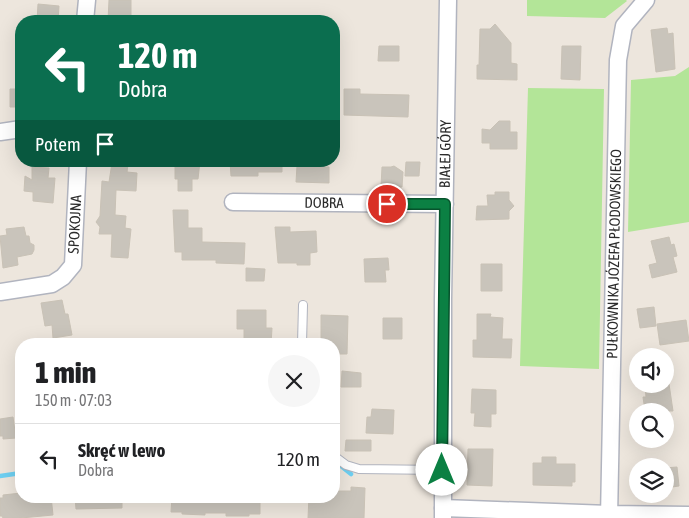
<!DOCTYPE html>
<html lang="pl">
<head>
<meta charset="utf-8">
<style>
  :root { --surface:#fff; --page:#f6f6f6; --text:#202124; --muted:#757577; --line:#e0e0e0 }
  body { margin:0; font-family:"Asap Condensed",sans-serif; background:var(--page); color:var(--text); height:100vh; display:flex; flex-direction:column; font-size:19px; white-space:nowrap }
  * { box-sizing:border-box; margin:0 }
  p { font-size:16px; color:var(--muted) }
  .icon { flex:none; width:28px; height:28px; fill:none; stroke:currentColor; stroke-width:2; stroke-linecap:round; stroke-linejoin:round }
  .map { position:relative; flex:1; overflow:hidden }
  .sheet { position:absolute; left:15px; top:338px; width:325px; height:165px; display:flex; flex-direction:column; background:var(--surface); border-radius:20px; box-shadow:0 5px 20px #0002 }
  .sheet>* { flex:none }
  .guide { position:absolute; left:15px; top:15px; width:325px; height:152px; border-radius:20px; box-shadow:0 5px 20px #0002; background:#0b6e4f; color:#fff; overflow:hidden }
  .buttons { position:absolute; left:629px; top:348px; display:grid; gap:10px }
  .buttons a { display:grid; place-items:center; width:45px; height:45px; border-radius:50%; background:var(--surface); box-shadow:0 5px 20px #0002; font-size:25px }
  .pin { position:absolute; display:grid; place-items:center; width:42px; height:42px; color:#fff; margin:-21px; border:2px solid #fff; border-radius:50%; box-shadow:0 1px 5px #0007 }
  .me { position:absolute; width:55px; margin:-28px; rotate:0deg; stroke-linejoin:round; filter:drop-shadow(0 0 4px #0008) }
  .turn { display:flex; align-items:center; gap:18px; height:105px; padding:0 20px; font-size:22px }
  .turn .icon { width:65px; height:65px; stroke-width:2.5 }
  .turn b { display:block; font-size:35px; line-height:42px }
  .then { display:flex; align-items:center; height:48px; padding:0 20px; background:#0003; gap:10px; font-size:19px }
  .round { display:grid; place-items:center; flex:none; width:52px; height:52px; border-radius:26px; background:var(--page) }
  .summary { display:flex; align-items:center; justify-content:space-between; height:85px; padding:0 20px }
  h1 { font-size:30px; font-weight:800; line-height:38px }
  ul { padding:0; list-style:none }
  li { display:flex; align-items:center; gap:15px; height:70px; padding:0 20px; border-top:1px solid var(--line) }
  li div { flex:1 }
  li b { display:block; font-size:19px }
  li em { font-style:normal }
  .map>svg:first-child { display:block }
  .green { fill:#b3e598 }
  .lines { fill:none; stroke-linecap:round; stroke-linejoin:round }
  .stream { stroke:#6ed0f2; stroke-width:4.5 }
  .building { fill:#c9c4bb; stroke:#c9c2b6 }
  .service-casing { stroke:#b1b4bf; stroke-width:10 }
  .minor-casing { stroke:#b1b4bf; stroke-width:19 }
  .service { stroke:#fff; stroke-width:8 }
  .minor { stroke:#fff; stroke-width:16 }
  .route-casing { stroke:#07532c; stroke-width:12 }
  .route { stroke:#0b8043; stroke-width:9 }
  .labels { text-anchor:middle; stroke-width:4.5; stroke-linejoin:round; paint-order:stroke }
  .street-label { font-size:15px; fill:#2b2b2b; stroke:#fff }
</style>
</head>
<body>
<div class="map">
<svg width="689" height="518" viewBox="0 0 689 518">
  <rect width="100%" height="100%" fill="#ede6dd"/>
  <!-- green -->
  <path class="green" d="M527 0H626L627 1 605 18 527 16Z
    M689 67V222L628 232 631 80 675 76Z
    M528 88 604 89 599 369 520 366Z"/>
  <g class="lines">
    <!-- stream -->
    <path class="stream" d="M341 466 351 474
      M0 476 21 473"/>
  </g>
  <!-- building -->
  <path class="building" d="M109 0H131V21H108Z
    M38 4 59 6 58 21H37Z
    M495 24 511 43V63L517 64V80L477 79V65H479L480 29H490Z
    M667 28 668 34 673 33 675 69 656 72 651 30Z
    M379 46H399V61H378Z
    M562 46H581L580 80 561 79Z
    M10 89H21V107H10Z
    M344 89H360V94L409 95 408 117 344 115Z
    M499 121H510V132H517V149H490V143H482V129L490 130Z
    M175 161H200L198 179H192V191H178V179H175Z
    M230 161H282V172H258V176H231Z
    M406 162H420L419 176H405Z
    M112 163 128 164 127 172 137 173 136 191 116 190 115 215 126 216 125 228 131 229 128 258 111 257 112 234H99L100 227 96 222 100 216 102 181 109 182Z
    M297 166 329 167V183L296 182Z
    M394 166 403 172 402 187H381L382 167H391Z
    M32 167 49 168 48 178H55L53 203 33 201V192L24 191 25 176 32 180Z
    M495 192H509V200L514 206 509 211V219L476 220 477 206H488L487 195H495Z
    M173 210H188V228H202V242L245 243 244 264 216 263V260H182V252H175Z
    M24 227 26 236H29L30 243 34 245V250L32 254 17 257 18 265 3 268 0 236 7 235 6 229Z
    M275 227H290V232L316 231 317 252 310 253V265H297V263H278Z
    M669 237 671 245 674 244 677 256 673 257 677 272 652 278 649 265 657 263 651 241Z
    M388 258 389 270H385L386 282H365L364 259Z
    M481 264H502V291H481Z
    M246 268 265 269 264 281H246Z
    M62 300 65 314H68L72 335 53 338 52 325 45 326 41 303Z
    M654 307 656 326 640 328 637 309Z
    M237 310H266V328H272L271 344H244V329H237Z
    M477 314H491L490 317 503 318 502 339H512L511 358 473 357V340H477Z
    M321 315 348 316 347 354H334V344H321Z
    M383 318H402V339H383Z
    M686 320 689 341 660 345 657 324Z
    M342 371 361 373V387H341Z
    M645 384H669L673 411H645L643 397H646Z
    M472 389 496 390V414H491V427L474 426 475 413H471Z
    M372 409 394 410 393 434 366 433 367 417H371Z
    M13 417 16 438 3 439V436H0V419Z
    M346 440H371V451H345Z
    M468 449H493L492 486 467 485Z
    M542 457H556V464H575V482H572V486L533 485V463H542Z
    M677 467 679 486 665 488V468Z
    M351 487 365 488 364 518H308L309 496H334V491H351Z
    M21 493V496H51L53 515 21 518H3L2 516H0V498H3V495Z
    M75 496H122V508L76 509Z
    M172 496 260 498V514H249V516H226V513H205V515L182 514V512H171Z"/>
  <g class="lines">
    <defs>
      <path id="service" d="M302 344 303 305
        M334 456 346 465 359 469 442 470"/>
      <g id="minor">
        <path d="M85 21 87 0"/>
        <path d="M0 132 21 129"/>
        <path id="s1" d="M233 202 445 204"/>
        <path id="s2" d="M0 292 52 284 63 277 73 265 78 161"/>
        <path d="M443 508 609 514 689 515"/>
        <path id="s3" d="M443 518V299L448 0"/>
        <path id="s4" d="M609 518 618 60 624 26 646 0"/>
      </g>
    </defs>
    <!-- service casing -->
    <use href="#service" class="service-casing"/>
    <!-- minor casing -->
    <use href="#minor" class="minor-casing"/>
    <!-- service -->
    <use href="#service" class="service"/>
    <!-- minor -->
    <use href="#minor" class="minor"/>
  </g>
  <g class="lines">
    <defs>
      <path id="route" d="M387 204H445L442 470"/>
    </defs>
    <!-- route casing -->
    <use href="#route" class="route-casing"/>
    <!-- route -->
    <use href="#route" class="route"/>
  </g>
  <g class="labels">
    <!-- street labels -->
    <g class="street-label">
      <text dy="5" stroke="none"><textPath href="#s3" startOffset="364">BIAŁEJ GÓRY</textPath></text>
      <text dy="5" stroke="none"><textPath href="#s1" startOffset="91">DOBRA</textPath></text>
      <text dy="5" stroke="none"><textPath href="#s2" startOffset="122">SPOKOJNA</textPath></text>
      <text dy="5" stroke="none"><textPath href="#s4" startOffset="264">PUŁKOWNIKA JÓZEFA PŁODOWSKIEGO</textPath></text>
    </g>
  </g>
</svg>
<div class="buttons">
<a><svg class="icon" aria-label="sound" viewBox="0 0 24 24"><path d="M4 9h4l5-4v14l-5-4H4zM17 9q2 3 0 6"/></svg></a>
<a><svg class="icon" aria-label="search" viewBox="0 0 24 24"><circle cx="10" cy="10" r="6"/><path d="M15 15l6 6"/></svg></a>
<a><svg class="icon" aria-label="layers" viewBox="0 0 24 24"><path d="M12 4l9 5-9 5-9-5zM3 14l9 5 9-5"/></svg></a>
</div>
<div class="pin" style="left:387px;top:204px;background:#d93025"><svg class="icon" aria-label="arrive" viewBox="0 0 24 24"><path d="M6 21V4h12l-3 4 3 4H6"/></svg></div>
<svg class="me" style="left:442px;top:470px" viewBox="-20 -20 40 40"><circle r="19" fill="#fff"/><path d="M0-13L10 11 0 6-10 11z" fill="#0b8043"/></svg>
<div class="guide">
<div class="turn"><svg class="icon" aria-label="left" viewBox="0 0 24 24"><path d="M17 20v-9H6M10 6l-5 5 5 5"/></svg><div><b>120 m</b>Dobra</div></div>
<div class="then">Potem<svg class="icon" aria-label="arrive" viewBox="0 0 24 24"><path d="M6 21V4h12l-3 4 3 4H6"/></svg></div>
</div>
<section class="sheet">
<div class="summary"><div><h1>1 min</h1><p>150 m · 07:03</p></div><a class="round"><svg class="icon" aria-label="close" viewBox="0 0 24 24"><path d="M6 6l12 12M18 6L6 18"/></svg></a></div>
<ul>
<li><svg class="icon" aria-label="left" viewBox="0 0 24 24"><path d="M17 20v-9H6M10 6l-5 5 5 5"/></svg><div><b>Skręć w lewo</b><p>Dobra</p></div><em>120 m</em></li>
</ul>
</section>
</div>
</body>
</html>
